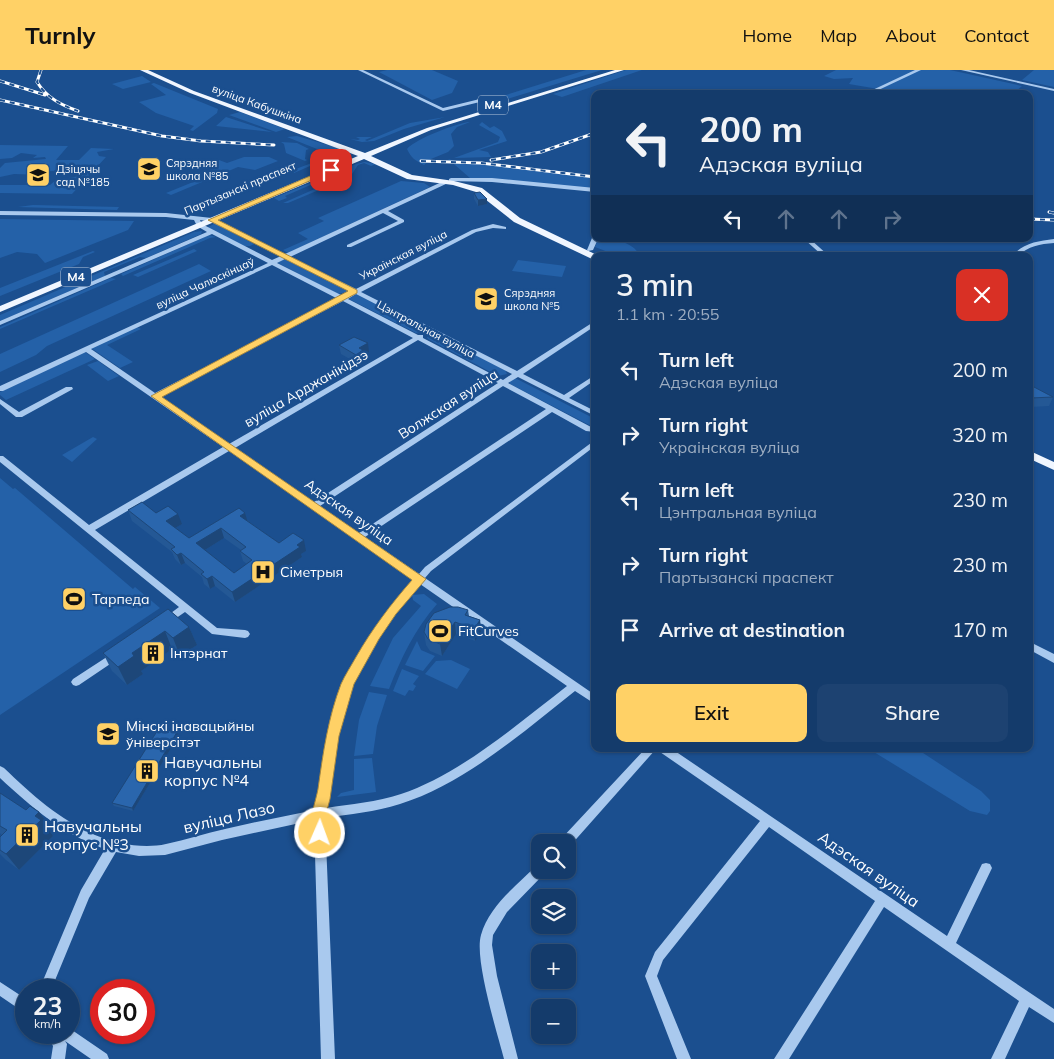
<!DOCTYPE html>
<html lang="en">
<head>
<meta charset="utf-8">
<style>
  :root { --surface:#143b6b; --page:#1d4271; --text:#f1f3f6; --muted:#9dadc1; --line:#33557e; --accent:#ffd166 }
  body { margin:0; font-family:Mulish,sans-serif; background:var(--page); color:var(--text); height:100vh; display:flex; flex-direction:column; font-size:19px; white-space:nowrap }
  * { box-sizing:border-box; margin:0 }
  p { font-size:16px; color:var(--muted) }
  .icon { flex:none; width:28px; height:28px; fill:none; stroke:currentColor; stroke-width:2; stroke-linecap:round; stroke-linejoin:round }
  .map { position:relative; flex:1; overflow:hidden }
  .sheet { position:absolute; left:591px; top:182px; width:442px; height:500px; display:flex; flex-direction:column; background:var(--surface); border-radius:10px; box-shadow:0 1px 4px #0004,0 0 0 1px var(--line) }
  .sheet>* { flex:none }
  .guide { position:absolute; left:591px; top:20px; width:442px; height:152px; border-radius:10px; box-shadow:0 1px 4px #0004,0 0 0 1px var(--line); background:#143b6b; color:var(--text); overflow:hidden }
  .buttons { position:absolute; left:531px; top:764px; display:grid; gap:10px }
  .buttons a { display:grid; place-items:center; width:45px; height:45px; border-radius:10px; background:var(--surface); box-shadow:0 1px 4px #0004,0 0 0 1px var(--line); font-size:25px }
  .speed { position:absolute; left:15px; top:909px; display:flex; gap:10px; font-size:25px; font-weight:700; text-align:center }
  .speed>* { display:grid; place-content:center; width:65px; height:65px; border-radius:50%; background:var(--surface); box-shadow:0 1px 4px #0004,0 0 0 1px var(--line); line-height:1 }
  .speed small { font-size:12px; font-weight:400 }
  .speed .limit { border:8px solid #d22; background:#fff; color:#111 }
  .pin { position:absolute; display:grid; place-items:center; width:42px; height:42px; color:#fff; margin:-21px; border-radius:10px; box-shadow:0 2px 8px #0006 }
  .me { position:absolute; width:55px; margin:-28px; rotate:2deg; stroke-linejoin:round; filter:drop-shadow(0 0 4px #0008) }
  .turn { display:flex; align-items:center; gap:18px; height:105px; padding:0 25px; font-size:22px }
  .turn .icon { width:65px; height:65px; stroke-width:2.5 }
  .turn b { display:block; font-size:35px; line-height:42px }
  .lanes { display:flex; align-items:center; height:48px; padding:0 25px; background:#0003; justify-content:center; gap:25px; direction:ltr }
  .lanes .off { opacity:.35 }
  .round { display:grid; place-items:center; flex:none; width:52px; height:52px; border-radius:10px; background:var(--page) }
  .summary { display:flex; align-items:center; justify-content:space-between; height:85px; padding:0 25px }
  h1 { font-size:30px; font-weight:600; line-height:38px }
  .action { display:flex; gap:10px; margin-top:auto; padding:10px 25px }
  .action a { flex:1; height:58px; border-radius:10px; background:var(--accent); color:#111; font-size:20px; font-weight:600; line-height:58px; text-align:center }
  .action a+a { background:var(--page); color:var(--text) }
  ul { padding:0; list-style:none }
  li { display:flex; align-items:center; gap:15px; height:65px; padding:0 25px }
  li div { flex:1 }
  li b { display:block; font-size:19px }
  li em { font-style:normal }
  header { display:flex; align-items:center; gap:30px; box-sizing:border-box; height:70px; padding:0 25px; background:var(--accent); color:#111 }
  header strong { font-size:24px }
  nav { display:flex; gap:28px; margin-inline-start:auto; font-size:18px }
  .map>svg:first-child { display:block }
  .green { fill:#2461a8 }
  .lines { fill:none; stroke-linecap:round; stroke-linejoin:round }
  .minor { fill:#a9c9ee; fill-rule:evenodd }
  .major { fill:#f0f6ff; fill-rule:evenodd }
  .rail-casing { stroke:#fff; stroke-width:3 }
  .rail { stroke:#1b4f8f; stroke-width:2; stroke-dasharray:5; stroke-linecap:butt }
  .wall { fill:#245895; fill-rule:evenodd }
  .shaded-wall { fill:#1d4779 }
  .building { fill:#2a66ad; stroke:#1d4779; fill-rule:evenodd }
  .route { fill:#ffd166; stroke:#a68842 }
  .labels { text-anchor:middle; stroke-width:5; stroke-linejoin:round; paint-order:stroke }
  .far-street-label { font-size:11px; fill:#fff; stroke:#1b4f8f }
  .far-poi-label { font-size:11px; fill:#fff; stroke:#1b4f8f; text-anchor:start }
  .shield { fill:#1b4f8f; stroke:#bbcadd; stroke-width:1 }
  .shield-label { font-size:12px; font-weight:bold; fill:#fff }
  .street-label { font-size:14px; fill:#fff; stroke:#1b4f8f }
  .poi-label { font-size:14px; fill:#fff; stroke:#1b4f8f; text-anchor:start }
  .near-poi-label { font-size:16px; fill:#fff; stroke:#1b4f8f; text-anchor:start }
  .near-street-label { font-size:16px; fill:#fff; stroke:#1b4f8f }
</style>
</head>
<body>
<header>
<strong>Turnly</strong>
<nav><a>Home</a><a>Map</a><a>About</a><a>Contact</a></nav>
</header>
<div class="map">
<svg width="1054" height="989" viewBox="0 0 1054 989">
  <rect width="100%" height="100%" fill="#1b4f8f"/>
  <!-- green -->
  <path class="green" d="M387 0H432L458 11 452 23 432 30 379 2Z
    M586 0H602L501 31 493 29Z
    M626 0H642L562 27 553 24Z
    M836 0H950L1022 16 1013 24H877L884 20 849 14 853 8 834 9 824 6Z
    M1034 0H1054V17L1022 10Z
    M142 6 151 12 123 19 112 14Z
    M154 13 218 39 217 43 193 61 190 60 194 56 156 43 139 32 166 25 151 14Z
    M240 42 285 59 276 62 229 45Z
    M226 47 272 62 216 56Z
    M445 47 404 59 374 71 362 72 350 69 358 70 360 69 356 67H372L365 70 367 71 410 53Z
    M470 52 457 57 451 64 454 76 448 82 431 89 424 95C416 91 411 88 407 79 415 69 457 53 470 52Z
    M482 52 490 58 494 56 502 61 507 71 479 80 488 82 491 87 454 88 498 72 500 67 479 55Z
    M297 66 338 78 342 82 294 103 293 100 325 88 324 85 327 83 287 67Z
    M281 72 297 73 309 79 306 80 305 89 307 90 305 91 286 83 284 74Z
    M0 75 68 76 56 90H79L91 78 114 79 97 82 99 86 106 87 72 124 0 123V115H50L56 110 80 106 82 104 76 103 73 100 50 101 45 105 14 104 0 107V98L5 93 46 89 45 87 33 88 37 85 21 83 12 88 0 89Z
    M244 87H269L278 91 255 100 238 97 171 125 166 123 208 106 205 104 219 90 227 93Z
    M448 89 463 93 497 95 595 108V119L470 108Z
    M365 92 376 94 371 96 364 93 358 95 350 107 288 133H283L342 107 336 104 285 126 287 128 279 131 274 128 356 94Z
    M401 111 424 113 430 117 288 183 283 180 308 169 298 163 324 151 318 148Z
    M33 135 119 137 117 140 18 137Z
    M0 149 134 151 128 160 45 193 37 184 17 182 0 188Z
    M214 154 218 155 254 174 250 176H244L209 159 208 157Z
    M202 161 201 164 146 188 140 187 104 202 105 206 0 251V245L194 162Z
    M209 165 216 167 210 168 123 206 121 204Z
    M598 169C613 169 633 171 640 186L616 185 595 177Z
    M194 179 197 181 138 207 133 205Z
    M93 181 95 182 83 187 79 194 0 226V218Z
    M282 190H287L346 220V222L338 224 278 193Z
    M518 190 566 196 562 207 512 201Z
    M199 194 211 201 47 276 36 285 0 302V284Z
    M111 208 116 209 0 259V257Z
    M356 224 423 258 424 261 416 263 349 229Z
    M137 257 141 259 107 275 133 292 120 298 91 278Z
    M432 264 436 265 505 300 507 304 498 306 428 269 427 267Z
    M85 282 95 289 6 330 0 325V322Z
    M98 291 119 306 108 311 87 295Z
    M515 308 595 349V358L510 314V311Z
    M93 367 97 369 72 392 62 385Z
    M0 408 13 419 15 418 133 519 135 517 160 538 0 645Z
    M424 524 437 534C415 559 401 588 389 619L370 616 393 568 421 536 413 530 412 525Z
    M417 571 421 580 435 586 423 601 405 595Z
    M451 590 470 599 457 619 425 604 436 591Z
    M402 599 419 606 413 614 416 616 413 621 409 620 405 626 393 621Z
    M369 622 387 625 377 656 373 684 354 686 359 650Z
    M869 679H917L981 721 990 730V741L987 745 970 741Z
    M372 688 376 722 337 727 341 723 354 720V689Z"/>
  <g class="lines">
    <!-- minor -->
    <path class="minor" d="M358 0H363L443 38 488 27 500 33 496 34 488 30 443 41Z
      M915 0H921L870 24H864Z
      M961 0H969L1054 19V21Z
      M451 108H492L595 118V122L492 112 449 111V109Z
      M446 110 448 111V113L388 141 404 150V152L351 177H347V175L398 151 383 143 290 187 356 219 472 160 493 154 506 157V159L493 158 476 162 361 222 517 301 595 251V256L523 304 564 325 595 305V310L569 328 595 341V346L518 307 508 313 591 357 595 358V362L586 361 552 342 365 467 419 504 425 497 595 370V376L431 501 425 508 595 625V634L575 621C522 663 464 714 400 734 375 742 350 744 325 748L335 989H321L314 750 222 770 165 785 139 786 116 782 89 828 51 920H39L81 820 105 779C64 765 31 737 0 708V696L4 698C31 724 60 750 95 765 116 774 144 779 166 774 186 770 206 763 225 759 255 752 285 746 315 740L327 666 343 613 372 563 389 538 414 509 229 381 95 460 217 558 245 560 248 561 250 564 248 567 245 568 212 564 185 542 169 553H163L161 551 163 549 179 537 0 392V386H3L89 455 223 377 86 282 3 321H0V316L268 193 212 164 0 255V251L207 162 197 156 194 150 166 147 0 145V141L166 143 212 148 285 184ZM200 150 211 152 281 186 272 190 202 154ZM285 189 351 222 343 226 277 193ZM272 195 338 229 155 323 91 279ZM356 224 512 304 503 310 423 268V265H418L348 229ZM343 231 413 268 229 374 160 326ZM418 270 498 313 314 432 235 378ZM503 316 546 339 359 463 320 436ZM420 514 567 616C519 653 459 705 401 724 377 732 351 734 326 738L337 666 353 614 378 569 395 542Z
      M595 166V169H598L593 180 588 181 587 180 592 168Z
      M804 169H810L829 186H823Z
      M1054 169V173C1040 174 1028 176 1018 186H1012C1023 173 1038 171 1054 169Z
      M66 317H72L73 319 22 347H16L0 334V329L19 342Z
      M1030 572 1054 584V593L1030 580Z
      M116 581 119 582 121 585 119 588 79 615 76 616 73 615 71 612 73 609Z
      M645 679H656L570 776 568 777V772H561L562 768Z
      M659 679H672L947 866 982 794 986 793 990 794 992 798 956 873 1054 939V953L1029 937 1005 989H991L1019 931 884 837 789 989H774L875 831 769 757 663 890 657 906 691 989H677L645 906 655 882 760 751 660 682Z
      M540 795V800H546L544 804 507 842 493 865 492 875 497 906 518 989H504C497 962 474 889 481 865 489 836 516 816 536 796Z
      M0 912 26 929V943L22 941 0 926Z
      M69 958 107 984 109 989H91L65 971 67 974 65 989H51L53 976 45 962H69Z"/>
    <!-- major -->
    <path class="major" d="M140 0H148L194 21 365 83 427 58 615 0H624L431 60 371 86 412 105 454 111 482 118 520 148 599 186H595V190L592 189 514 152 476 122 453 115 407 109 364 89 0 242V236L358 86 190 23Z
      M1030 381 1054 392V400L1030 389Z"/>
    <defs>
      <path id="rail" d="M41 0 37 12C47 28 61 35 78 41
        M0 11 45 25
        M0 30 162 66 201 71 274 75
        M491 90 541 82 595 63
        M421 91 481 93 595 107
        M1049 142 1054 143
        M1030 149 1054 150"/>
    </defs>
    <!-- rail casing -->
    <use href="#rail" class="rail-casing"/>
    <!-- rail -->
    <use href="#rail" class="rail"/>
  </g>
  <!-- wall -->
  <path class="wall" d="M474 123 487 129V134L478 136 474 129Z
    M339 275 369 282 364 285V289L357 293 341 284Z
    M1030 317 1053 327 1049 336 1030 337Z
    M239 438 248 451 279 473 306 481 301 484 302 487 235 532 215 516 210 519 204 514 202 507 185 493 181 495 175 489 172 482 132 451 128 440 156 443 182 454 175 458 189 468ZM224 468 241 480 240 481 243 491 247 494 234 503 205 480Z
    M168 539 189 557 197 575 180 586 172 579 141 601 143 604 127 615 112 601 103 583Z
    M468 540 469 546 480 550 481 562 475 571 456 564 442 586 430 581 426 575 424 562Z
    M177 662 179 665 133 741 114 736 112 733Z
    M0 723 26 740 39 742 51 758 49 760 53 766 19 800 6 790 0 784V767L2 765 0 763Z"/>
  <!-- shaded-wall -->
  <path class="shaded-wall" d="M487 129V134L478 136V130Z
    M368 273 369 282 364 285V289L357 293 356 285 359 278Z
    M245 443 248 453 240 446Z
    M178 444 182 454 170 461 166 451Z
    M221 458 224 468 200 483 196 473Z
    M304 470 306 481 301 484 302 487 235 532 232 522Z
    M181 483 185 493 181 495 177 485Z
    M212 506 215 516 210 519 207 509Z
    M480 550 481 562 475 571 474 559Z
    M455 552 456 564 442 586 440 574Z
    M189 557 197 575 180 586 173 568Z
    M165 561 172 579 141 601 143 604 127 615 118 597 132 583Z
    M177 662 179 665 133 741 132 738Z
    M39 742 51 758 49 760 53 766 19 800 6 784 35 746Z"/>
  <!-- building -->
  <path class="building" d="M480 122 487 129 478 130 474 123Z
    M354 267 368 273 359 278 363 280 356 285 339 275Z
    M1030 317H1034L1053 327 1031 328 1030 327Z
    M142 432 156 443 168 436 178 444 166 451 189 468 239 438 245 443 240 446 279 473 293 463 304 470 297 475 300 477 232 522 212 506 207 509 201 504 204 502 181 483 177 485 171 479 175 477 128 440ZM221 458 246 477 240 481 252 490 234 503 196 473Z
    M450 537H458L468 540 465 545 480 550 474 559 455 552 440 574 428 569 424 562 426 554 434 543Z
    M168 539 189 557 173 568 165 561 132 583 134 586 118 597 103 583Z
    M159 658 177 662 132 738 112 733Z
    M0 723 26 740 30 736 39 742 35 746 41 750 6 784 0 780V767L7 760 0 756Z"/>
  <!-- route -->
  <path class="route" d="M331 97 333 98V101L218 150 357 220V223L162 327 426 509 396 544 379 569 354 614 339 666 330 729 326 744 327 763 325 768 320 770 314 768C307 752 315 735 318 719 323 683 328 648 341 614 345 605 351 596 356 587 372 559 391 534 412 510L151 326 348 221 208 150Z"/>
  <!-- icons -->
  <defs>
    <symbol id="school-square" viewBox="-11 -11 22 22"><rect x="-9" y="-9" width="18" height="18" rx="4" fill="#ffd166" stroke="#1b4f8f"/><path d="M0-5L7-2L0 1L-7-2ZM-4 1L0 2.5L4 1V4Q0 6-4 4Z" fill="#111"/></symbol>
    <symbol id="hospital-square" viewBox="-11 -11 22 22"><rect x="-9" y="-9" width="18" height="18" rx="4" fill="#ffd166" stroke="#1b4f8f"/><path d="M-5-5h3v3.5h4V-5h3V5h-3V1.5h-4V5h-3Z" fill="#111"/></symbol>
    <symbol id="stadium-square" viewBox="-11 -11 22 22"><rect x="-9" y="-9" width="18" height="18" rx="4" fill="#ffd166" stroke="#1b4f8f"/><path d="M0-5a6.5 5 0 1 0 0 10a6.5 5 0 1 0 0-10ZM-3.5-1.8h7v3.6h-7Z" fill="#111"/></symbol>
    <symbol id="building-square" viewBox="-11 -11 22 22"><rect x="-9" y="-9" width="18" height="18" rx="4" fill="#ffd166" stroke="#1b4f8f"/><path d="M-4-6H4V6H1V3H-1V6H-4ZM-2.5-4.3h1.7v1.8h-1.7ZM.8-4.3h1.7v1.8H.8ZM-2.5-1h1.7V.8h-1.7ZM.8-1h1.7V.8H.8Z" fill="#111"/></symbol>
    <symbol id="university-square" viewBox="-11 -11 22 22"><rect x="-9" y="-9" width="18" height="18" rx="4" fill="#ffd166" stroke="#1b4f8f"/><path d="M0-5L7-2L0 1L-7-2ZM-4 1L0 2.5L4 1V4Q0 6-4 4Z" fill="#111"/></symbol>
  </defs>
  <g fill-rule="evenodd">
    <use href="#school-square" x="135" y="85" width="28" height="28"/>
    <use href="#school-square" x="24" y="91" width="28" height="28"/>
    <use href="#school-square" x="472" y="215" width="28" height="28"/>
    <use href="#hospital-square" x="249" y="488" width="28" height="28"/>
    <use href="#stadium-square" x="60" y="515" width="28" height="28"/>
    <use href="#stadium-square" x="426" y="547" width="28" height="28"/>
    <use href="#building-square" x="139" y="569" width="28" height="28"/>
    <use href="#university-square" x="94" y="650" width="28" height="28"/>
    <use href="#building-square" x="133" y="687" width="28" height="28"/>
    <use href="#building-square" x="13" y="751" width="28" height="28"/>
  </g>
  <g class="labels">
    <!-- far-street labels -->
    <g class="far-street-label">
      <text transform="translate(257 34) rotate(20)" y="4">вуліца Кабушкіна</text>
      <text transform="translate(240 118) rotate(-23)" y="4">Партызанскі праспект</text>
      <text transform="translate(403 185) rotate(-27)" y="4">Украінская вуліца</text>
      <text transform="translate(205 213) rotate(-25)" y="4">вуліца Чалюскінцаў</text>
      <text transform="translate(426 259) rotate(28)" y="4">Цэнтральная вуліца</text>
    </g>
    <!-- far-poi labels -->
    <g class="far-poi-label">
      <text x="166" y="97">Сярэдняя<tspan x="166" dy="13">школа №85</tspan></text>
      <text x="56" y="103">Дзіцячы<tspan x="56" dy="13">сад №185</tspan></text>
      <text x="504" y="227">Сярэдняя<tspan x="504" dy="13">школа №5</tspan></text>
    </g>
    <!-- shield labels -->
    <g class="shield">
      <rect x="478" y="25.5" width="30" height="19" rx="4"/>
      <rect x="61" y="197.5" width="30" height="19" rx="4"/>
    </g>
    <g class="shield-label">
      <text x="493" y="39">М4</text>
      <text x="76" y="211">М4</text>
    </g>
    <!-- street labels -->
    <g class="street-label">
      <text transform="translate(306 318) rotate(-30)" y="5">вуліца Арджанікідзэ</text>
      <text transform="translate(448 334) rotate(-33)" y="5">Волжская вуліца</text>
      <text transform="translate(349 442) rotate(35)" y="5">Адэская вуліца</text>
    </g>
    <!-- poi labels -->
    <g class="poi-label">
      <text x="280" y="507">Сіметрыя</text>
      <text x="92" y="534">Тарпеда</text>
      <text x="458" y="566">FitCurves</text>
      <text x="170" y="588">Інтэрнат</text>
      <text x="126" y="661">Мінскі інавацыйны<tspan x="126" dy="16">ўніверсітэт</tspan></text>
    </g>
    <!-- near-poi labels -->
    <g class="near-poi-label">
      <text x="164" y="698">Навучальны<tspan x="164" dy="18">корпус №4</tspan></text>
      <text x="44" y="762">Навучальны<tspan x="44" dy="18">корпус №3</tspan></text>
    </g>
    <!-- near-street labels -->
    <g class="near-street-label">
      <text transform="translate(229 747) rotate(-13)" y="6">вуліца Лазо</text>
      <text transform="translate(869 799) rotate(35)" y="6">Адэская вуліца</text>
    </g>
  </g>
</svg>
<div class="buttons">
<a><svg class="icon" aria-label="search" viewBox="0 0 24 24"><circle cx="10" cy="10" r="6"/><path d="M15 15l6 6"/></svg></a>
<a><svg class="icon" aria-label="layers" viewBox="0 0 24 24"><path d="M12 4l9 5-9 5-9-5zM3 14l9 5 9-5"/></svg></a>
<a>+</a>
<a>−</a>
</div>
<div class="speed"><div>23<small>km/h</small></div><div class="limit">30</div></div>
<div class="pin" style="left:331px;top:100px;background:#d93025"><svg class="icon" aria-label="arrive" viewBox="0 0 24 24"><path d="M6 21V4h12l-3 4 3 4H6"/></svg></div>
<svg class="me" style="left:320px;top:763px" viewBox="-20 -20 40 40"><circle r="17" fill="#ffd166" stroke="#fff" stroke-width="3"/><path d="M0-11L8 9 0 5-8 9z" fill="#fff"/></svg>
<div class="guide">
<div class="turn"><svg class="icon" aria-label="left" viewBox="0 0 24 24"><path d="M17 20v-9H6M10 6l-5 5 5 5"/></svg><div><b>200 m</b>Адэская вуліца</div></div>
<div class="lanes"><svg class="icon" aria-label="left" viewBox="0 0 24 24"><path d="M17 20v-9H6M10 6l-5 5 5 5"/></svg><svg class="icon off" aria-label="ahead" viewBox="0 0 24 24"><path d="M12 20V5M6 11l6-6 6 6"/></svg><svg class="icon off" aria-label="ahead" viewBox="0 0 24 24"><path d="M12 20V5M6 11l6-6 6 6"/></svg><svg class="icon off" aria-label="right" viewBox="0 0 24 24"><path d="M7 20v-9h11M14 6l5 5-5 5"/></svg></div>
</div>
<section class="sheet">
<div class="summary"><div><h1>3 min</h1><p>1.1 km · 20:55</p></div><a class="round" style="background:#d93025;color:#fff"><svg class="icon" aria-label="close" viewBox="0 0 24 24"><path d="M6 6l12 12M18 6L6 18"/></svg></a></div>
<ul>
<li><svg class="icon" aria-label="left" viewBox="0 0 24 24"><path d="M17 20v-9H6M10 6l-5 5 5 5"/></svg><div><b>Turn left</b><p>Адэская вуліца</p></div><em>200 m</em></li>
<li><svg class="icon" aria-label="right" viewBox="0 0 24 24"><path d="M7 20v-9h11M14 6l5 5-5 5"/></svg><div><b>Turn right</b><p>Украінская вуліца</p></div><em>320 m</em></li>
<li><svg class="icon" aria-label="left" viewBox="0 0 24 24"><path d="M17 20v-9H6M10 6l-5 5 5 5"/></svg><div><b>Turn left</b><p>Цэнтральная вуліца</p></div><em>230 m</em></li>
<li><svg class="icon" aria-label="right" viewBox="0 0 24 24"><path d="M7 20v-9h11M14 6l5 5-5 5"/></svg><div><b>Turn right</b><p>Партызанскі праспект</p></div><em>230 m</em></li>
<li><svg class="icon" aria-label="arrive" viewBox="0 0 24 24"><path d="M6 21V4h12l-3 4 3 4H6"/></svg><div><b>Arrive at destination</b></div><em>170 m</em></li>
</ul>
<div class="action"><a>Exit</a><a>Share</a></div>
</section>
</div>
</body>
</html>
